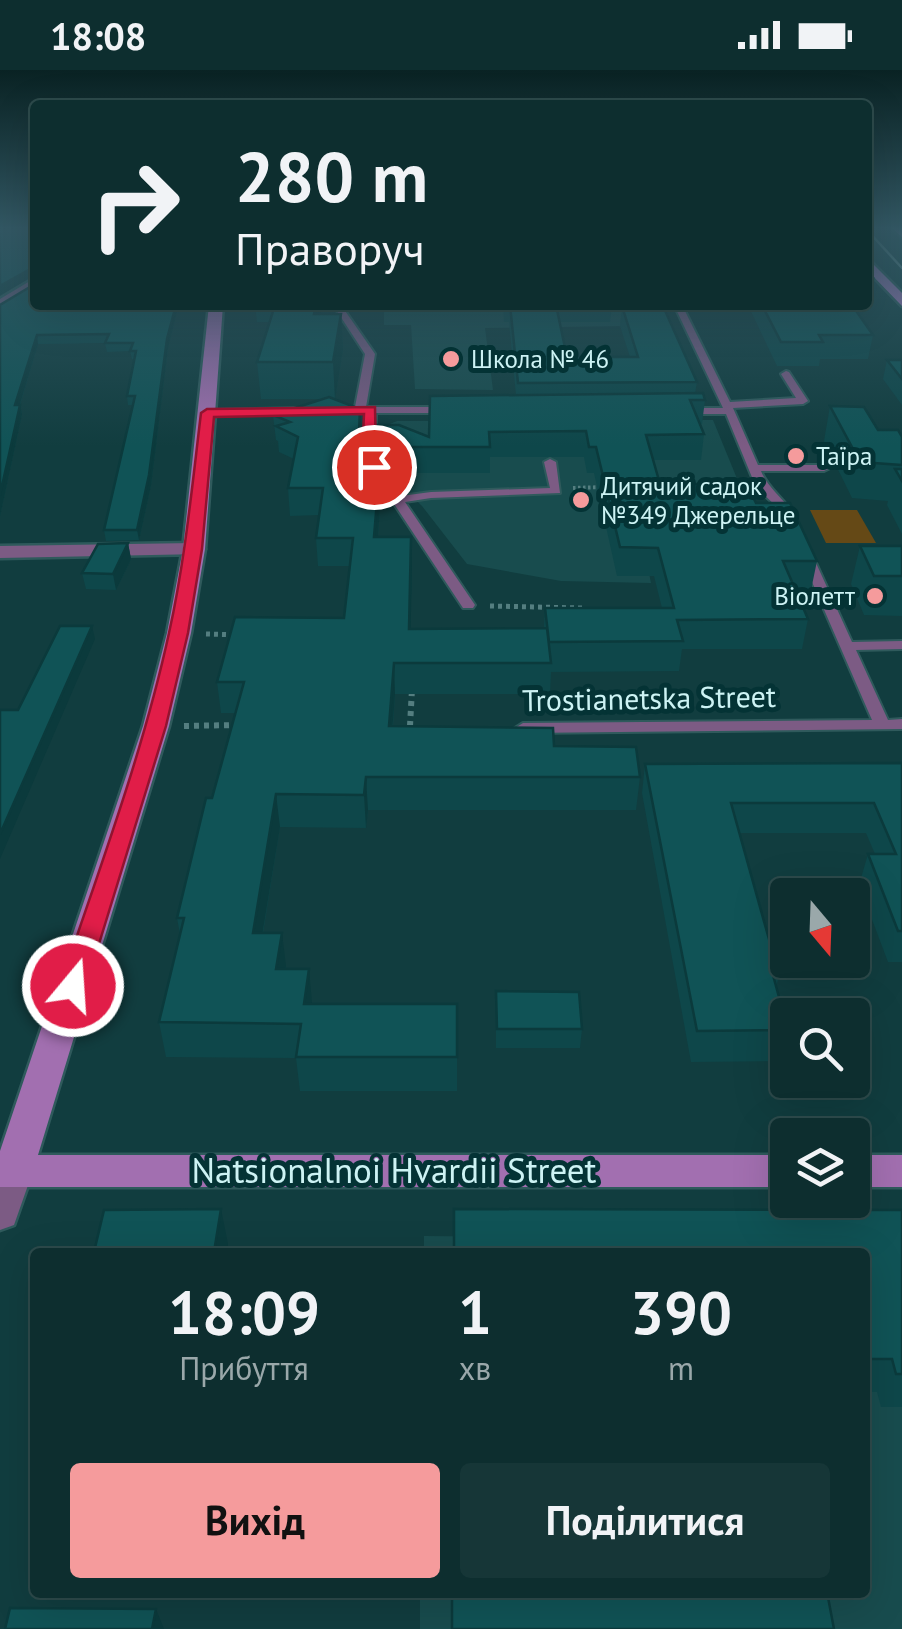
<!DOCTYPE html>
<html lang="uk">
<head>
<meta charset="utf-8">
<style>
  :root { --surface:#0d2e2f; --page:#163637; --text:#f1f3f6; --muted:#9aa8aa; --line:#2d4a4b; --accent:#f59b9c }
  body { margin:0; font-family:"PT Sans",sans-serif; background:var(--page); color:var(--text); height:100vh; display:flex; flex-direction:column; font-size:38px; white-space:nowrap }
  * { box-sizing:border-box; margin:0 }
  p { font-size:32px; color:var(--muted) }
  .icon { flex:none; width:55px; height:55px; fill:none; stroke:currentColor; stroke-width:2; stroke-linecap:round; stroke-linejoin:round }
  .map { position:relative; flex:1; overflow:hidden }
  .sheet { position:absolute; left:30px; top:1178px; width:840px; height:350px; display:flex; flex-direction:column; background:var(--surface); border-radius:10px; box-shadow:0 10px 40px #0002,0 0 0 2px var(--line) }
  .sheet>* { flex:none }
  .top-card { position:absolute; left:30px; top:30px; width:842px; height:210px; border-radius:10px; box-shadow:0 10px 40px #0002,0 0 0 2px var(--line); background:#0d2e2f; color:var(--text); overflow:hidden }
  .needle { width:65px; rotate:161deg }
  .controls { position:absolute; left:770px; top:808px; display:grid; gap:20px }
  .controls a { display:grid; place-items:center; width:100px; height:100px; border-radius:10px; background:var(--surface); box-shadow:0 10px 40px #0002,0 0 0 2px var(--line); font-size:50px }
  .pin { position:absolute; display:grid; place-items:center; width:85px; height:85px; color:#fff; margin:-42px; border:5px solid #fff; border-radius:50%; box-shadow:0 2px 10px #0007 }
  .me { position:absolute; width:110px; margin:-55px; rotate:18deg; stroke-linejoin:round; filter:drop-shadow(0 0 8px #0008) }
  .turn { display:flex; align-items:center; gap:35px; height:210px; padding:0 40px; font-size:45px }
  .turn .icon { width:130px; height:130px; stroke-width:2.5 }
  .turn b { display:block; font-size:70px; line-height:85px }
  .eta { display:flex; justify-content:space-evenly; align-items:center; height:170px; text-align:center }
  .eta b { font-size:60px; font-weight:600; line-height:70px }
  .button { display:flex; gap:20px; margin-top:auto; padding:20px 40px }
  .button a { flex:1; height:115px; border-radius:10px; background:var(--accent); color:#111; font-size:40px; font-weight:600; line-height:115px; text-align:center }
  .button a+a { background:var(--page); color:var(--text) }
  .status { display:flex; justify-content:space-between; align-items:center; height:70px; padding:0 50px; background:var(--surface); direction:ltr }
  .status svg { height:28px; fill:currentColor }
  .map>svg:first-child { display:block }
  .built { fill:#184c4e }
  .green { fill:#654916 }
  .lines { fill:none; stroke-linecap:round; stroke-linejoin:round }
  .lane-casing { stroke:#2f5a5c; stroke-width:4 }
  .street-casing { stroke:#2f5a5c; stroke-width:5 }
  .secondary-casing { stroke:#2f5a5c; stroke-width:5 }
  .primary-casing { stroke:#2f5a5c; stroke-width:5 }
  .path-far2 { stroke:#547e80; stroke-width:4; stroke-dasharray:2.5 2.5; stroke-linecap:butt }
  .path-far1 { stroke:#547e80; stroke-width:5; stroke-dasharray:4 4; stroke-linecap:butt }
  .path { stroke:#547e80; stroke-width:6; stroke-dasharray:5 5; stroke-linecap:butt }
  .lane { fill:#7c5b84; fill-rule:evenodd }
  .street { fill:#7c5b84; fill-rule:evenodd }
  .secondary { fill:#a26fb0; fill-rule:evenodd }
  .primary { fill:#bf7dd1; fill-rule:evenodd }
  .tram { stroke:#70999b; stroke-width:2.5 }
  .wall { fill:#0e474a }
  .shaded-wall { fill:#0b3a3c }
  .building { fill:#105356; stroke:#0b3a3c; stroke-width:2.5 }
  .route { fill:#e11d48; stroke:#92132f; stroke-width:2.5 }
  .poi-dot { fill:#f59b9c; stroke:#043335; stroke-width:4 }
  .labels { text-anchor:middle; stroke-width:10; stroke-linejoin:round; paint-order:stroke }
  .far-poi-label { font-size:25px; fill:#cdf3f4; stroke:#043335; text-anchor:start }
  .street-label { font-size:30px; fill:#cdf3f4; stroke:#043335 }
  .near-street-label { font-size:35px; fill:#cdf3f4; stroke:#043335 }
</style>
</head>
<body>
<div class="status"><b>18:08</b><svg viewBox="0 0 49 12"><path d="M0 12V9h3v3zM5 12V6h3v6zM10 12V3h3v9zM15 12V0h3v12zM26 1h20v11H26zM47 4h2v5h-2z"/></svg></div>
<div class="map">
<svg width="902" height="1559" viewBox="0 0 902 1559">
  <rect width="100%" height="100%" fill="#113d3f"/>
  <!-- built -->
  <path class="built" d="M384 235H644L647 242 627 256 485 258 493 320 415 319 411 255H384Z
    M713 350 747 433 635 434 651 513 561 511 467 494 422 436 391 406 382 382 387 355 397 351Z
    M424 1166 902 1170V1559H420V1523L865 1522V1182H424Z"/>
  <!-- green -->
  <path class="green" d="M810 440H857L876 473H826Z"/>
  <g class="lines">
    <defs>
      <path id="lane" d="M333 235H341L375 284 366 337H452L457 340 452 343H376L375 387 401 426 431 422 550 418 544 392 550 389 556 392 560 423 431 428 405 432 475 535 473 538H463L363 387 366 343H338L333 340 338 337H355L365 284Z
        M674 235H682L730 332 796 328 781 304 786 301 789 302 808 331 803 334 733 338 758 395H824L830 398 824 401H761C769 421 787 430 796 449L794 452H786L780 440 756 417 726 344H683L678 341 683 338H723Z
        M307 338 311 339V343L207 346 202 343 207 340Z
        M805 478 811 482 852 572 902 571V579L856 580 888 650 902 649V659L523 663 515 658 523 653 872 650 799 482Z"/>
      <path id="street" d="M35 208V218L0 240V229Z
        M194 473 202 474 205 479 202 484 0 488V476Z
        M13 1085 27 1089 33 1101 14 1155 0 1160V1089Z"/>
      <path id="secondary" d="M209 235H223L205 479 191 563 169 656 38 1085H788V1117H0V1081L143 656 167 563 183 479Z
        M852 1085H902V1117H852Z"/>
      <path id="primary" d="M891 157H902V167Z
        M868 189 902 223V236L868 201Z"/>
    </defs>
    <!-- lane casing -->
    <use href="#lane" class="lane-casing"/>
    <!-- street casing -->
    <use href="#street" class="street-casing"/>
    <!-- secondary casing -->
    <use href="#secondary" class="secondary-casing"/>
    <!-- primary casing -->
    <use href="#primary" class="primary-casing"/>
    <!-- path-far2 -->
    <path class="path-far2" d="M573 418 605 417"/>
    <!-- path-far1 -->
    <path class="path-far1" d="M490 536 582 538
      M206 564 239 565"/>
    <!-- path -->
    <path class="path" d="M184 656 236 655
      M410 656 412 619"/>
    <!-- lane -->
    <use href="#lane" class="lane"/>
    <!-- street -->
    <use href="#street" class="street"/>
    <!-- secondary -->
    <use href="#secondary" class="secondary"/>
    <!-- primary -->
    <use href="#primary" class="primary"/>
    <!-- tram -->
    <path class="tram" d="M868 161 902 198"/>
  </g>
  <!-- wall -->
  <path class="wall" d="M868 200 875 208 870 230H868Z
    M0 235 177 242 168 278 151 415 139 470 106 471 104 460 133 335H128L127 326 134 289H132L130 281 107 282 105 273 38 274 20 335 22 344 0 446Z
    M255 235H321L322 244H341L343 279 335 329 361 366 381 421 378 467 412 496 410 559 544 558 545 538H662L654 506H617L594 403H587L584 387H490V403H390L379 381 378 355 429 367 516 325 509 252H504L503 235H612L610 252H559L567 287H630L620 256 622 236 697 312 695 323 705 330 702 354H700L704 364 701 390H653L660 414 737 423 756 433 817 491 811 520H795L808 549 802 579H682L679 601 551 602 550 624H395L393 656 554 676 640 707 636 740H368L366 758 280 757 263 863 286 896V899L312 934H457V1021H300L296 988 166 987 159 952 180 864 177 848 235 643H221L217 612 344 548 350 496H318L316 468 319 445 290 446 288 418 294 389 279 382 278 371 276 370 273 345 323 329H261L257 292 269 252H257Z
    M748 235H852L873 265 868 289H820L819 296H777Z
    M887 290H902V335L883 309Z
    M830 336 878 360 902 367V464L887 435 888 431 852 428 824 371Z
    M128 473 131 489 116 520 86 519 82 503Z
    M860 476H902V546L864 545 851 514Z
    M902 693V892H888L859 815 868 784H875L866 763H740L779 905 776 918 788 962 780 991 691 992 642 723 645 694Z
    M496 921 582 959 580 978H496Z
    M902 1140V1337H881L877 1322H865V1182Z"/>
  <!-- shaded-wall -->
  <path class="shaded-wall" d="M34 197 35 205 0 225V216Z
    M176 235H178L177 242 168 278 151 415 139 470 137 460 167 269Z
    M316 235H321L322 252 314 244Z
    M341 244 343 279 335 329 333 292Z
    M37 265 38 274 17 344 15 335Z
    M20 335 22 344 0 446V425Z
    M380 394 381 421 376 496 374 467Z
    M411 467 412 496 410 589 409 559Z
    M128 473 131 489 116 520 113 504Z
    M92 556 95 569 0 789V764Z
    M394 593 395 624 390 688 389 656Z
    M366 707 368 740 366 758 364 725Z
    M276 724 280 757 257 896 253 863Z
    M282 863 286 896 281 933 276 899Z
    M309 899 312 933 308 968 304 934Z
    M221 1139 228 1174 227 1182H214Z
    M156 1539 164 1559H152Z"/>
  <!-- building -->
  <path class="building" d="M0 157H35V208L34 197 0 216Z
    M35 214V235H176L167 269 149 405 137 460H104L135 326H127L136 281H130L133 273H105L109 264 37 265 15 335H20L0 425V235Z
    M275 235H316L314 244H341L333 292H257Z
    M510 235H556L567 287H638L622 236H663L697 312 518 313Z
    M762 235H852L873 265H819L823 272H781Z
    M887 290H902V309Z
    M703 323 705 330H690L704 364 646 365 660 414H733L737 423H751L756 433H790L817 491H783L808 549 677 550 683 571 549 572 545 538H674L658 478 620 477 596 377H589L586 361 489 362 490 377H390L378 355H399L429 367 430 326Z
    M329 327 360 339 359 363 380 394 374 467H411L409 559 547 558 551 593H394L389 656 553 658 554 676 636 677 640 707H366L364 725 276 724 253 863H282L276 899H309L304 934H457V987H296L301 954 159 952 184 848H177L206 728H212L244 612H217L235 547 344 548 353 468H316L323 418H288L298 367 276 356 290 352 273 345Z
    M830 336 864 337 878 360H898L902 367V395L860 392Z
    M895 399H902V411Z
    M128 473 113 504 82 503 98 474Z
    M860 476H902V506H874Z
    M60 556H92L0 764V640H18Z
    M902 693V861H898L868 784H896L874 733H731L779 905H773L788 960 697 961 645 694Z
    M496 921 579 922 582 959H497Z
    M221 1139 214 1182H94L104 1140Z
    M454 1139 902 1140V1304H896L892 1289H865V1182H454Z
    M452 1522H827L834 1559H452Z
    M10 1538 156 1539 152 1559H5Z"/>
  <!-- sky -->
  <linearGradient id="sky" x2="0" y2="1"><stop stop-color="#092223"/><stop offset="0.42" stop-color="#325763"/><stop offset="1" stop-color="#325763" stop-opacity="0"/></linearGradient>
  <rect width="902" height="376" fill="url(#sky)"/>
  <!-- route -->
  <path class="route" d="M375 337 376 387 381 397 374 401 369 400 362 387 364 344 214 347 202 479 188 563 166 656 86 916 82 922H64L60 916C99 799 143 683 169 563 185 491 192 417 201 343L207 339Z"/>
  <!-- markers -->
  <g class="poi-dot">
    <circle cx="451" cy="289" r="10"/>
    <circle cx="796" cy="386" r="10"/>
    <circle cx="581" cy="430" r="10"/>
    <circle cx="875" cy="526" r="10"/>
  </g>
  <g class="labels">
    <!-- far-poi labels -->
    <g class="far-poi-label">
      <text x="471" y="298">Школа № 46</text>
      <text x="816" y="395">Таїра</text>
      <text x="601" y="425">Дитячий садок<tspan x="601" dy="29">№349 Джерельце</tspan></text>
      <text x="855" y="535" text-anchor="end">Віолетт</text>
    </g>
    <!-- street labels -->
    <g class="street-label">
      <text transform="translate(649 629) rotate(-1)" y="10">Trostianetska Street</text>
    </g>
    <!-- near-street labels -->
    <g class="near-street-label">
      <text x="394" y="1113">Natsionalnoi Hvardii Street</text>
    </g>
  </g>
</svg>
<div class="controls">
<a><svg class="needle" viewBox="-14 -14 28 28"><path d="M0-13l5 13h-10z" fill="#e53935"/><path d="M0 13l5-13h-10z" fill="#9aa8aa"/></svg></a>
<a><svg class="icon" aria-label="search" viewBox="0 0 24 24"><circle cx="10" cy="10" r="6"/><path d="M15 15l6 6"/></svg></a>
<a><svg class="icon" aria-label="layers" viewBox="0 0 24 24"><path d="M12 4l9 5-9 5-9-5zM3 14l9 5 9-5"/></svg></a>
</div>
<div class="pin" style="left:374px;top:397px;background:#d93025"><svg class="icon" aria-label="arrive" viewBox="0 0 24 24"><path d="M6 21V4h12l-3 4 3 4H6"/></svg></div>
<svg class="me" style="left:73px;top:916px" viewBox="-20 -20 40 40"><circle r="17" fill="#e11d48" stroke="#fff" stroke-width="3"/><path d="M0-11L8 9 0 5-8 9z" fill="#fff"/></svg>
<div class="top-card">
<div class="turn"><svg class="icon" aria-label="right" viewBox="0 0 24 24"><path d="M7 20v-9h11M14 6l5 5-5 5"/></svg><div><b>280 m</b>Праворуч</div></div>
</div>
<section class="sheet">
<div class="eta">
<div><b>18:09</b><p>Прибуття</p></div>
<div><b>1</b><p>хв</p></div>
<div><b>390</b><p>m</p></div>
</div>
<div class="button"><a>Вихід</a><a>Поділитися</a></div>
</section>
</div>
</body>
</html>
